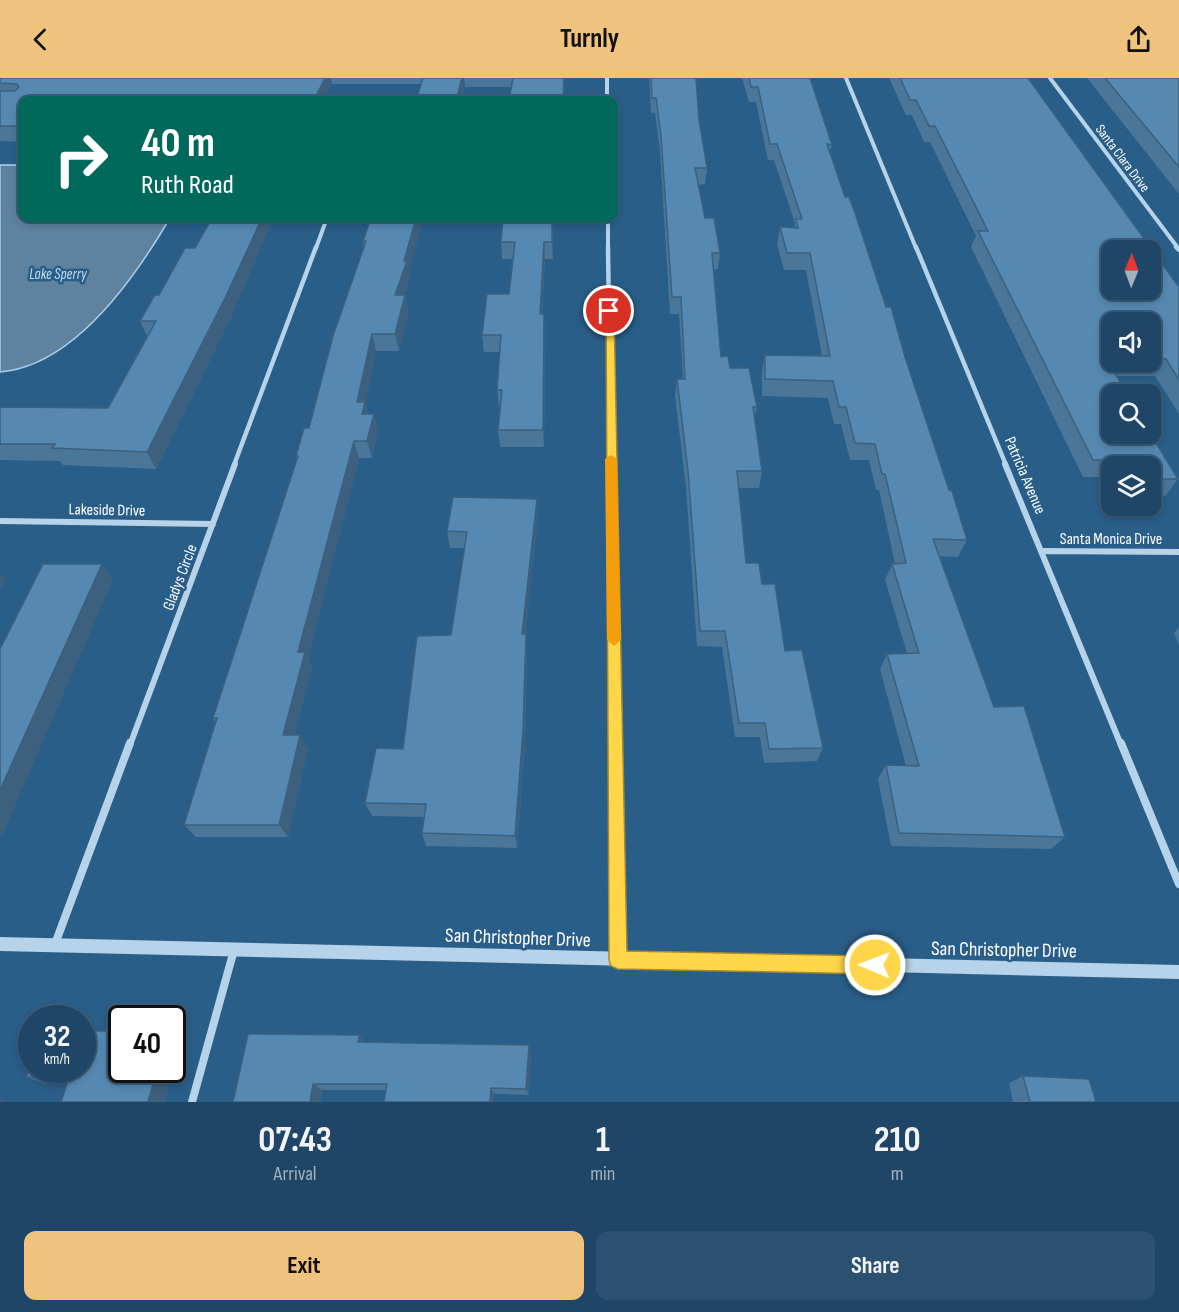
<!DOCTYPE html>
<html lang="en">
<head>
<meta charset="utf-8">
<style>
  :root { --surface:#1f4667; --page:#2c5070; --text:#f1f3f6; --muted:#a1b1c0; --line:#3c5e7b; --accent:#efc27e }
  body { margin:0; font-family:"Sofia Sans Condensed",sans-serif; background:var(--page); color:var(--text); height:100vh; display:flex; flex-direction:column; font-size:22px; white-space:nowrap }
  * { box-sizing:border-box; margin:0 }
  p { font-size:20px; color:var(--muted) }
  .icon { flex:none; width:33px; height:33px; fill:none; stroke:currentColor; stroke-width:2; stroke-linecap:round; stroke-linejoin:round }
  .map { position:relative; height:1024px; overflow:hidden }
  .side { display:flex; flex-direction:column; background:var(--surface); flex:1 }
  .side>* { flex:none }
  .top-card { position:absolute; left:18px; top:18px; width:600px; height:126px; border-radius:12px; box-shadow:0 3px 9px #0003,0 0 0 2px var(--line); background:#00695c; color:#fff; overflow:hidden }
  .needle { width:39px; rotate:1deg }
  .buttons { position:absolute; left:1101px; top:162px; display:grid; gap:12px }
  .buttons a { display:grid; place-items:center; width:60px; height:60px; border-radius:12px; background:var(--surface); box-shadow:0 3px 9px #0003,0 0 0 2px var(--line); font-size:30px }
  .speed { position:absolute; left:18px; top:927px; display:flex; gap:12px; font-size:30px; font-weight:700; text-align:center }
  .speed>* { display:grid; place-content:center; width:78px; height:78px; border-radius:50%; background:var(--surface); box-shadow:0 3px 9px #0003,0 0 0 2px var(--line); line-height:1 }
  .speed small { font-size:15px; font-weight:400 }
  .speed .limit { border:3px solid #111; border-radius:9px; background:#fff; color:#111 }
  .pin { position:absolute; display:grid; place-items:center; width:51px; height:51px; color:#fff; margin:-26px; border:3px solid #fff; border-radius:50%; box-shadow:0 2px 6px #0007 }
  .me { position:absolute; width:66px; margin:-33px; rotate:271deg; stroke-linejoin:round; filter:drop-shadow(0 0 4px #0008) }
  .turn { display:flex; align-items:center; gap:21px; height:126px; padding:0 24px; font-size:27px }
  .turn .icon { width:78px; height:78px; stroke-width:2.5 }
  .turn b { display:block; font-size:42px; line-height:51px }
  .eta { display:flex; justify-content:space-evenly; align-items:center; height:102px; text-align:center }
  .eta b { font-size:36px; font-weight:700; line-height:42px }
  .action { display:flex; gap:12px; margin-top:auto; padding:12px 24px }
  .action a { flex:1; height:69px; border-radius:12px; background:var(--accent); color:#111; font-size:24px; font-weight:700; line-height:69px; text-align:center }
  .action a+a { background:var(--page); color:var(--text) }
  header { display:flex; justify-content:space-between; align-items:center; height:78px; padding:0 24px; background:var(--accent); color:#111; font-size:27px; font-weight:700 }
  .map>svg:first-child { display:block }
  .water { fill:#5f829f; stroke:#accfe9; stroke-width:1.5 }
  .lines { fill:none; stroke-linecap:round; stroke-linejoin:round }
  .minor-far3 { stroke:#b7d3e9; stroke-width:4 }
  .minor-far2 { stroke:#b7d3e9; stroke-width:4.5 }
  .minor-far1 { stroke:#b7d3e9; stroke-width:6 }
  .minor { stroke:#b7d3e9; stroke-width:8 }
  .tertiary { fill:#b7d3e9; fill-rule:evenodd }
  .wall { fill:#4a7699; fill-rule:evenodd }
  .shaded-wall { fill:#3c607d }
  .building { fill:#5689b2; stroke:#3c607d; stroke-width:1.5; fill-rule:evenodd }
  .route { fill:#ffd54a; stroke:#a68a30; stroke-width:1.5 }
  .slow { fill:#f59e0b }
  .labels { text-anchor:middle; stroke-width:5; stroke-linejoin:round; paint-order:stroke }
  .far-street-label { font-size:14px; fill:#fff; stroke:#295e89 }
  .far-water-label { font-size:15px; font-style:italic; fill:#c3dcf0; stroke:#295e89 }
  .street-label { font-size:16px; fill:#fff; stroke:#295e89 }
  .near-street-label { font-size:20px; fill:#fff; stroke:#295e89 }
</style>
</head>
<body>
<header><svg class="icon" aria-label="back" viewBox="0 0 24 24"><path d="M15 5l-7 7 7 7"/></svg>Turnly<svg class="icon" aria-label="share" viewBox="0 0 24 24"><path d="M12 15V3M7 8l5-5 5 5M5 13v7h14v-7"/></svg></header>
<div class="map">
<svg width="1179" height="1024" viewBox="0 0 1179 1024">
  <rect width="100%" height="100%" fill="#295e89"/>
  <!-- water -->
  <path class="water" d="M0 87H22V140H170C136 198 74 288 0 294Z"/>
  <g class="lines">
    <!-- minor-far3 -->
    <path class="minor-far3" d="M607 0V22
      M846 0 916 170
      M1050 0 1178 170
      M608 140V170
      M316 170 327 140"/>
    <!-- minor-far2 -->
    <path class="minor-far2" d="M608 169 611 387
      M916 169 1006 387
      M1176 169 1179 172
      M234 387 316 169"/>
    <!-- minor-far1 -->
    <path class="minor-far1" d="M611 386 615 667
      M1005 386 1121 667
      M0 443 213 446
      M1043 473 1179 474
      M130 667 235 386"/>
    <!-- minor -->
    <path class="minor" d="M615 665 618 881
      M1121 665 1179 806
      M55 866 130 665
      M192 1024 234 872"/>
    <!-- tertiary -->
    <path class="tertiary" d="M0 859 1179 887V901L0 873Z"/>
  </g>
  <!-- wall -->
  <path class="wall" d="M0 0H565L564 22 511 9H465L421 6H332L22 22V64L0 63Z
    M649 0H696L699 42 707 90 705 106 698 107 705 140 720 175 718 191 713 192 721 279 730 290 757 329 754 340 762 393 759 410H739L746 485 762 506 785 573 823 670 817 683 764 685 760 659H735L722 569 697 568 686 409 675 318 677 301H683L679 236H670L660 74 655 35H651Z
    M742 0H810L832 67 830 74 845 119 905 279 949 412 967 462 958 479 939 478 994 629 1065 759 1051 771 891 768 878 701 886 687 906 688 880 591 887 576 907 575 885 502 892 486H895L879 412H876L869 382H850L841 346H834L828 320 762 318V294L765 277 822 278 806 192H784L777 166 780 149 794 150 795 145 774 82H768L756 24H749Z
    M889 0H1028L1179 209V336L1155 298H1117L1178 401 1165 418H1150V388H1112V408L1107 399H1083L971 169 976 158 930 64H924L912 37H906ZM1112 244H1150V284H1112Z
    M1087 0H1179V116Z
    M371 140 409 194 410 199 404 217H405L409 234 399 273H376L365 325 368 336H374L378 353 372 380H359L308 580 312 589 294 657 308 671 288 759H196L184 747 215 644 213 640 297 382 296 378 309 350 364 168 363 163Z
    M503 140H553V181H545L542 236 545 253 544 369H500L498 352 500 329H499L497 312 500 274H484L482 257 509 216 513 181H502L501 164Z
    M195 170 233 235 156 391 63 387 60 383 0 382V329L108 330 147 258 140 243Z
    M538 438 525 556 527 572 525 666 517 770 426 768 422 755 424 739 372 738 365 725 403 671 451 557 464 470H450L447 453Z
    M1179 549V567L1174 555Z
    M181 961 67 1006H45L26 999Z
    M365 964 531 974 529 1017 386 1012H322L320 1024H233Z
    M1023 998 1096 1024H1013L1009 1005Z"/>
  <!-- shaded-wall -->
  <path class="shaded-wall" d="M325 0H331L332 6 324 22H314Z
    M462 0H464L465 9 462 22H456Z
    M564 0H565L564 22H563Z
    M262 140H274L233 235 156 391 147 374Z
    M416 140H424L409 194 410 199 399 234 395 217Z
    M552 140H553V181L552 164Z
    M544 164 545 181 541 253 540 236Z
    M405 217 409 234 399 273 395 256Z
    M544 236 545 253 544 369 543 352Z
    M372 256 376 273 365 325 369 341 366 353 357 324Z
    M374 336 378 353 372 380 367 363Z
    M354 363 359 380 308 580 312 589 291 671 283 657 298 574Z
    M537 421 538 438 524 572 522 556Z
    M102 486 113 502 2 758 0 757V712Z
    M0 495 6 502 0 512Z
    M526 556 527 572 525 666 517 770 515 758Z
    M300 657 308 671 288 759 279 747Z
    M172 956 181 961 165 1024H148L157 992H172Z
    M359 957 366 965 358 964Z
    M529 967 531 974 529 1017 526 1011Z
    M313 1006 322 1012 320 1024H310Z
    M491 1010 494 1016V1024H490Z
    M0 1021 8 1023 0 1024Z"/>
  <!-- building -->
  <path class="building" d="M0 0H325L314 22H22V48H0V13H15L19 9 17 6 0 5Z
    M423 0H462L456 22H416Z
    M513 0H564L563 22H509Z
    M651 0H696L699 42 707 90H695L705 140H714L720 175H712L721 279 728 278 730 290H749L757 329H753L762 393H737L746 485H759L762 506H775L785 573 802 572 823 670 769 671 765 645H739L725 553H700L688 393 677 301H685L681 219H672L661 58 656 20H652Z
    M749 0H810L832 67 827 66 845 119H849L855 135 886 229H891L905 279 949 412 952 413 967 462 933 461 994 629 1024 628 1065 759 899 755 886 687 919 688 887 576 919 575 892 486 906 485 885 396H882L875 366 855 365 846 329H839L833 303 765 301V277L830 278 810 175H787L780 149 798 150 796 141H802L777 66H770L758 9H751Z
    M900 0H1028L1179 209V302L1166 281H1150V244H1112V281H1107L1127 316H1112V356L1150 355 1178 401H1150V388H1121L1118 382H1093L978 153H988L935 48H929L916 22H910ZM1112 172H1150V212H1112Z
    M1105 0H1179V89Z
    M212 140H262L226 218 147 374 52 370 55 366H0V329L108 330 156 243H140L155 217H159L185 170H195Z
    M371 140H416L404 183H407L395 217H405L395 256H372L357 324H365L362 336H374L367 363H354L298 574H305L283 657H300L279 747H184L217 640H213L298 378H296L304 350H309L333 258 366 163H363Z
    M503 140H552V164H544L540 236H544L543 352H498L502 312H497L501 257H482L487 216H509L515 164H501Z
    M453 419 537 421 522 556H526L523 652 515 758 422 755 426 726 365 725 376 670 403 671 417 558 451 557 467 454 447 453Z
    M43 486H102L0 712V571Z
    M82 953H122V992H157L148 1024H61L69 1000 26 999 32 983V992H82Z
    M248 956 359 957 358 964 529 967 526 1011 491 1010 490 1024H384L387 1006H313L310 1024H233Z
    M1023 998 1089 1001 1096 1024H1030Z"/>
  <!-- route -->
  <path class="route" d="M606 231 614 233 627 873 875 878 882 881 884 887 882 894 875 896 618 891 611 888 609 882Z"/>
  <!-- slow -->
  <path class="slow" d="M611 377 617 381 621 562 614 568 607 562 605 381Z"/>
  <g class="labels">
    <!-- far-street labels -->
    <g class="far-street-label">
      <text transform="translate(1123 80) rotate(53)" y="5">Santa Clara Drive</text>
    </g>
    <!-- far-water labels -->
    <g class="far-water-label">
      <text x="58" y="201">Lake Sperry</text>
    </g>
    <!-- street labels -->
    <g class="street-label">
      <text transform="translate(1026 397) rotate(67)" y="6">Patricia Avenue</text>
      <text transform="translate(107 431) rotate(1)" y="6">Lakeside Drive</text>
      <text x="1111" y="466">Santa Monica Drive</text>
      <text transform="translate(179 499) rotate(-69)" y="6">Gladys Circle</text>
    </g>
    <!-- near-street labels -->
    <g class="near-street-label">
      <text transform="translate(518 859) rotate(2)" y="7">San Christopher Drive</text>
      <text transform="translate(1004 871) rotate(1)" y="7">San Christopher Drive</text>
    </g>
  </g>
</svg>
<div class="buttons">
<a><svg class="needle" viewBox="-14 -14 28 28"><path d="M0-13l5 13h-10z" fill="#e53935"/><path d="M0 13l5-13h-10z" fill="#a1b1c0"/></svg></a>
<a><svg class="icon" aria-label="sound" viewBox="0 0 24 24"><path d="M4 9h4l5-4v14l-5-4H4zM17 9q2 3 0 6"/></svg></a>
<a><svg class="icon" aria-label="search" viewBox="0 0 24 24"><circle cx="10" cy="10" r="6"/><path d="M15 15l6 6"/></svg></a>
<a><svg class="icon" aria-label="layers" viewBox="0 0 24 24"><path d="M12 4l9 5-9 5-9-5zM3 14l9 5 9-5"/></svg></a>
</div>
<div class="speed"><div>32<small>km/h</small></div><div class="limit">40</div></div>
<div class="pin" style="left:609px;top:233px;background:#d93025"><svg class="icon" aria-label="arrive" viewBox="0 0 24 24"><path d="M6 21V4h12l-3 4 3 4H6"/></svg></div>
<svg class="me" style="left:875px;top:887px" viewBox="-20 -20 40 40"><circle r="17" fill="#ffd54a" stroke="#fff" stroke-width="3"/><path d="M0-11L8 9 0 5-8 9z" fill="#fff"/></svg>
<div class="top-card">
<div class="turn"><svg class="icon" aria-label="right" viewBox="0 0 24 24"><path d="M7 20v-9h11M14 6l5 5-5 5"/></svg><div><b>40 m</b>Ruth Road</div></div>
</div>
</div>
<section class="side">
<div class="eta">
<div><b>07:43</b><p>Arrival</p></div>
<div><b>1</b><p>min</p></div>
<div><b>210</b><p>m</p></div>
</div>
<div class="action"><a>Exit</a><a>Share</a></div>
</section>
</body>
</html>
